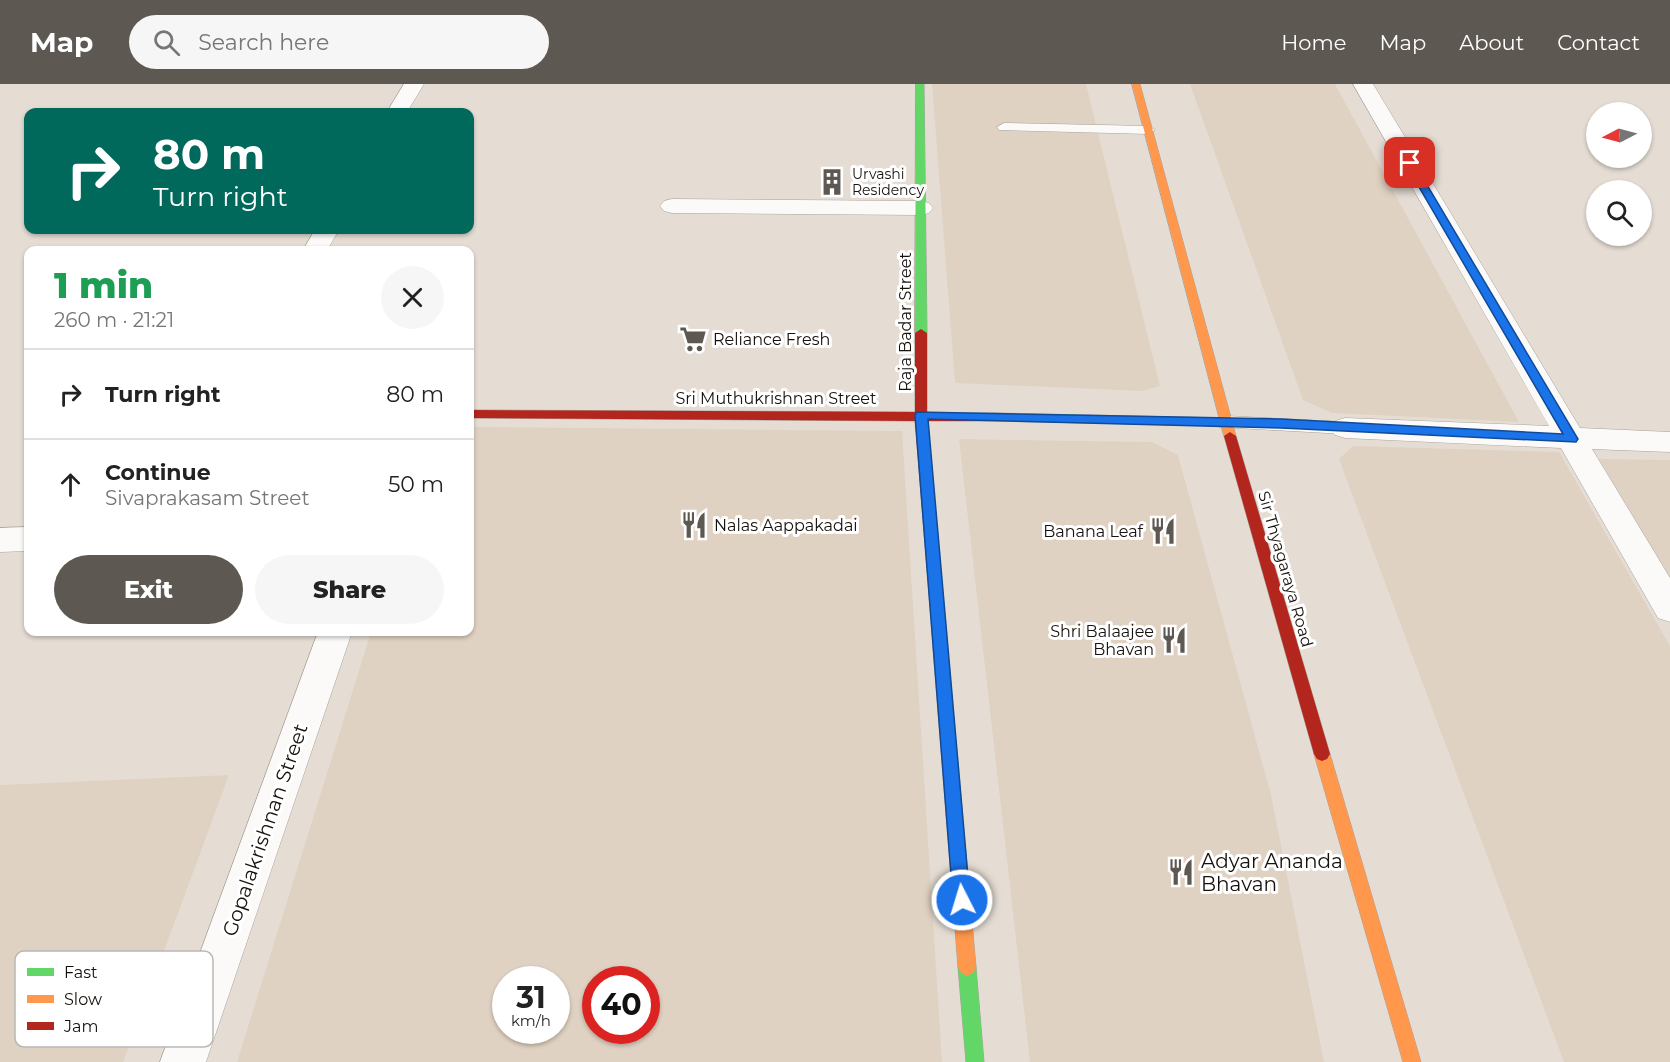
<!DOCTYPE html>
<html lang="en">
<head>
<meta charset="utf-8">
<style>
  :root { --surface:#fff; --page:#f6f6f6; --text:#222; --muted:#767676; --line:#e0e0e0; --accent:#5e5852 }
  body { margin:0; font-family:Montserrat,sans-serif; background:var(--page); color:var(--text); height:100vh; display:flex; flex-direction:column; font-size:22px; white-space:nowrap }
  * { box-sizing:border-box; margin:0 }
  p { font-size:20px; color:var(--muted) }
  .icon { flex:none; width:33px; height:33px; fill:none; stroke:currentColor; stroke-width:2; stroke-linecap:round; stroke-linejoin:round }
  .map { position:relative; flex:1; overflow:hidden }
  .sheet { position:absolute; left:24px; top:162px; width:450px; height:390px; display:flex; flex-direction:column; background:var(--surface); border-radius:12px; box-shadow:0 2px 4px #0004 }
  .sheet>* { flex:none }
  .banner { position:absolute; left:24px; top:24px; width:450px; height:126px; border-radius:12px; box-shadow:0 2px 4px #0004; background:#00695c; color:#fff; overflow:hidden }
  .needle { width:39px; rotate:264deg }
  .fabs { position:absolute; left:1586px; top:18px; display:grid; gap:12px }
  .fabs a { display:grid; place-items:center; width:66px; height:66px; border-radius:50%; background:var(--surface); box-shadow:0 2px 4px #0004; font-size:30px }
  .speed { position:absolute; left:492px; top:882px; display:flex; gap:12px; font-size:30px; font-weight:700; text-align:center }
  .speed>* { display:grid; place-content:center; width:78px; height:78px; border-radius:50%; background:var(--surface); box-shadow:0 2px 4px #0004; line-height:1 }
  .speed small { font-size:15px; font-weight:400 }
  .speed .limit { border:9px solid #d22; background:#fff; color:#111 }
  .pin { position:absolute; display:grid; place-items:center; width:51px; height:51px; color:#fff; margin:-26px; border-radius:12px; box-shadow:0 3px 9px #0006 }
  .me { position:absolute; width:66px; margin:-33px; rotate:355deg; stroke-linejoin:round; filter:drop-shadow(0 0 4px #0008) }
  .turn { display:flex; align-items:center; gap:21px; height:126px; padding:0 30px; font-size:27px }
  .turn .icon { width:78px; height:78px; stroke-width:2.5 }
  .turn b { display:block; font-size:42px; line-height:51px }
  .round { display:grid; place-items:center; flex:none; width:63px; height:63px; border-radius:32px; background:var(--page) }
  .head { display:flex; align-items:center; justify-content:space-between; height:102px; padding:0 30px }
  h1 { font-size:36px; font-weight:800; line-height:45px; color:#1e9e55 }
  .action { display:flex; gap:12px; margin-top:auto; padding:12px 30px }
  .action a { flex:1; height:69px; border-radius:36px; background:var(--accent); color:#fff; font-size:24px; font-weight:800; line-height:69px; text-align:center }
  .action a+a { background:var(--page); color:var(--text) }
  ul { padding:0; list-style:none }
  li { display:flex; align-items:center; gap:18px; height:90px; padding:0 30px; border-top:2px solid var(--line) }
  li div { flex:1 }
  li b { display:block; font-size:22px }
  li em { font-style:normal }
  header { display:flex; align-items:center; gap:36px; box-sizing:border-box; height:84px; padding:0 30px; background:var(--accent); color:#fff }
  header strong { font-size:28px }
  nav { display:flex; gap:33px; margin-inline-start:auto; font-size:21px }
  .search { width:420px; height:54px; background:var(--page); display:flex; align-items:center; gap:15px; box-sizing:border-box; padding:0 21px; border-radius:33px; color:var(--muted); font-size:22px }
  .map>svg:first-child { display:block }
  .built { fill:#e0d2c2; fill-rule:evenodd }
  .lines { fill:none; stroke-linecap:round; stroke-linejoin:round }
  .lane-casing { stroke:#a7a19a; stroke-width:1 }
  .street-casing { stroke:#a7a19a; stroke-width:1 }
  .fast-casing { stroke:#a7a19a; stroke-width:1 }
  .slow-casing { stroke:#a7a19a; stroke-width:1 }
  .jam-casing { stroke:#a7a19a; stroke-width:1 }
  .lane { fill:#fbfaf9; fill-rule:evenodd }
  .street { fill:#fbfaf9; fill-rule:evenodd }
  .fast { fill:#63d668; fill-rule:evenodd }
  .slow { fill:#ff974d; fill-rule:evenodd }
  .jam { fill:#b3261e; fill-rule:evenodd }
  .route { fill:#1a73e8; stroke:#114b97; stroke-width:1.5 }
  .labels { text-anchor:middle; stroke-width:6; stroke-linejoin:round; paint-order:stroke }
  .far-poi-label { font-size:14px; fill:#16110c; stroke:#fff; text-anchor:start }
  .street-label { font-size:16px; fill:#16110c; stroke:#fff }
  .poi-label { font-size:16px; fill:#16110c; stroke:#fff; text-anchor:start }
  .near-street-label { font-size:20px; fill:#16110c; stroke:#fff }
  .near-poi-label { font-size:20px; fill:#16110c; stroke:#fff; text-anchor:start }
  .key { fill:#fff; stroke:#b9b8b6; stroke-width:1.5 }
  .key-label { font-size:16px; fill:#16110c }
</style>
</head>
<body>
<header>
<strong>Map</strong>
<div class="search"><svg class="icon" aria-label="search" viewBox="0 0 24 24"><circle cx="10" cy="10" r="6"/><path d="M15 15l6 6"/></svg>Search here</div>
<nav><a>Home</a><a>Map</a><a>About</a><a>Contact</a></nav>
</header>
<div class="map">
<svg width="1670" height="978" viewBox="0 0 1670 978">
  <rect width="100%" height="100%" fill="#e5ddd4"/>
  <!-- built -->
  <path class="built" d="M932 0H1086L1160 302 1143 307 955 299Z
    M1190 0H1335L1519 338 1332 329 1303 316Z
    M470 343 902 347 942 978H237L371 548H470ZM506 896H556V946H506ZM596 896H646V946H596Z
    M959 355 1152 358 1178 371 1271 711 1324 978H1030Z
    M1353 362 1559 368 1670 562V978H1564L1339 375Z
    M1599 375 1670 376V495Z
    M229 691 123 978H0V701Z"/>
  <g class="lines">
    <defs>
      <path id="lane" d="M1004 39 1148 42 1155 46 1148 50 999 46 997 43Z
        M1226 332 1345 338 1352 339 1354 344 1352 349 1345 350 1219 343 1217 338 1219 333Z"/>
      <path id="street" d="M404 0H424L407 28H387Z
        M1353 0H1373L1580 344 1670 348V368L1592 365 1670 494V538L1658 534 1561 364 1345 354 1335 351 1330 344 1335 337 1345 334 1549 342Z
        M672 115 921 117 929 119 933 124 929 129 921 131 672 129 664 127 660 122 664 117Z
        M315 146H339L327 166H303Z
        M28 443V467L0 468V444Z
        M318 548H352L206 978H160Z"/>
      <path id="fast" d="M916 0H924L927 249 921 253 915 249Z
        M995 329 1226 334 1232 338 1226 342 995 337 989 333Z
        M967 874 973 877 976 883 984 978H966L958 883 961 877Z"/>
      <path id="slow" d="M1132 0H1140L1236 352 1230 356 1224 352Z
        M936 505 941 506 943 510 976 883 973 889 967 892 961 889 958 883 929 510 931 506Z
        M1322 663 1327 665 1330 670 1421 978H1403L1314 670 1317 665Z"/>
      <path id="jam" d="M921 245 927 249V329H995L1001 333 995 337H927L943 510 941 514H931L929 510 915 337 470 334V326L915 328V249Z
        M1230 348 1236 352 1330 670 1327 675 1322 677 1317 675 1314 670 1224 352Z"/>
    </defs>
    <!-- lane casing -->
    <use href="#lane" class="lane-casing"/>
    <!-- street casing -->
    <use href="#street" class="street-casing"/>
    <!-- fast casing -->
    <use href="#fast" class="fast-casing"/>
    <!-- slow casing -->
    <use href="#slow" class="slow-casing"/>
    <!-- jam casing -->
    <use href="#jam" class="jam-casing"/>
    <!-- lane -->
    <use href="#lane" class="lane"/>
    <!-- street -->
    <use href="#street" class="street"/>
    <!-- fast -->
    <use href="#fast" class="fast"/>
    <!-- slow -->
    <use href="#slow" class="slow"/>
    <!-- jam -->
    <use href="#jam" class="jam"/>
  </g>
  <!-- route -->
  <path class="route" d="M1410 76 1414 79 1578 355 1576 358 1281 344 928 335 970 816 968 822 962 825 956 822 953 816 915 331 917 328 1281 335 1563 350 1405 79Z"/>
  <!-- icons -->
  <defs>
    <symbol id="building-bare" viewBox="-9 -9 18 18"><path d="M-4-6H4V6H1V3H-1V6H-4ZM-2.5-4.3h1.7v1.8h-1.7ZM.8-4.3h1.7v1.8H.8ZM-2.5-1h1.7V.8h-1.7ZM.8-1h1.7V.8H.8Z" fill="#5e5852" stroke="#fff" stroke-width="2.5" paint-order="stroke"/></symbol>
    <symbol id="supermarket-bare" viewBox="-9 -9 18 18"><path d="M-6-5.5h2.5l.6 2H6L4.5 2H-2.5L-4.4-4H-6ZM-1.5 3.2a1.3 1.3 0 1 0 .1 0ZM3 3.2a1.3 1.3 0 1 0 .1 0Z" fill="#5e5852" stroke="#fff" stroke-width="2.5" paint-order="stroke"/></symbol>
    <symbol id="restaurant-bare" viewBox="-9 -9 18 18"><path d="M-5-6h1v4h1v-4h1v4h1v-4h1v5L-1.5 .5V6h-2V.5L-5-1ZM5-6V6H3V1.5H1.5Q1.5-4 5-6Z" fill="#5e5852" stroke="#fff" stroke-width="2.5" paint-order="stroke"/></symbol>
  </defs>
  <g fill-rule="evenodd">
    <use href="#building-bare" x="813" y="79" width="38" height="38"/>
    <use href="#supermarket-bare" x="674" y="236" width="38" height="38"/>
    <use href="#restaurant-bare" x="675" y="422" width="38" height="38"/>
    <use href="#restaurant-bare" x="1144" y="428" width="38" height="38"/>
    <use href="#restaurant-bare" x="1155" y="537" width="38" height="38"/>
    <use href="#restaurant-bare" x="1162" y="769" width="38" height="38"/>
  </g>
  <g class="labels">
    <!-- far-poi labels -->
    <g class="far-poi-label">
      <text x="852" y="95">Urvashi<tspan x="852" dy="16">Residency</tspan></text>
    </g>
    <!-- street labels -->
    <g class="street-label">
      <text transform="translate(905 238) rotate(-90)" y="6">Raja Badar Street</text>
      <text x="776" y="320">Sri Muthukrishnan Street</text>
      <text transform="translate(1286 485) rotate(74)" y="6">Sir Thyagaraya Road</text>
    </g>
    <!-- poi labels -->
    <g class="poi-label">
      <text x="713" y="261">Reliance Fresh</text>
      <text x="714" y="447">Nalas Aappakadai</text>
      <text x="1143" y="453" text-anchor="end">Banana Leaf</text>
      <text x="1154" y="553" text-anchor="end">Shri Balaajee<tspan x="1154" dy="18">Bhavan</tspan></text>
    </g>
    <!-- near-street labels -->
    <g class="near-street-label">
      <text transform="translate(265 746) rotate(-71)" y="7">Gopalakrishnan Street</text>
    </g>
    <!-- near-poi labels -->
    <g class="near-poi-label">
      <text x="1201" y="784">Adyar Ananda<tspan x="1201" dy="23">Bhavan</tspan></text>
    </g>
  </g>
  <!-- legend -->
  <rect x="15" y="867" width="198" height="96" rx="9" class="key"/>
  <rect x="27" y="884" width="27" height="8" fill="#63d668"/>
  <rect x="27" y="911" width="27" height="8" fill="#ff974d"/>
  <rect x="27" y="938" width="27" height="8" fill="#b3261e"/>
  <g class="key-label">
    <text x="64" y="894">Fast</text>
    <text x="64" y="921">Slow</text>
    <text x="64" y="948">Jam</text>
  </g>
</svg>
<div class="fabs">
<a><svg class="needle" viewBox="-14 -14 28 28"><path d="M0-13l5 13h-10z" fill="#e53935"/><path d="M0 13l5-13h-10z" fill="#767676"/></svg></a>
<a><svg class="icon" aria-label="search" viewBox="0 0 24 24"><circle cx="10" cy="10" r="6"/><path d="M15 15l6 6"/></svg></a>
</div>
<div class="speed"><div>31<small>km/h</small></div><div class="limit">40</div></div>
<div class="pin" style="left:1410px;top:79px;background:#d93025"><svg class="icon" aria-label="arrive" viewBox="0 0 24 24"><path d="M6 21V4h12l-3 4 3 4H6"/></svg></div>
<svg class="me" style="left:962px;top:816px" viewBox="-20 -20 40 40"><circle r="17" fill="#1a73e8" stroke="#fff" stroke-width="3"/><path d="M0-11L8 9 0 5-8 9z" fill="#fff"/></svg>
<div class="banner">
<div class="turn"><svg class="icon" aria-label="right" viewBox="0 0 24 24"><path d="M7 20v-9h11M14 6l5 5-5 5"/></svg><div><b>80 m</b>Turn right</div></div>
</div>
<section class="sheet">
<div class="head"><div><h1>1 min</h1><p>260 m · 21:21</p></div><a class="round"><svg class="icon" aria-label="close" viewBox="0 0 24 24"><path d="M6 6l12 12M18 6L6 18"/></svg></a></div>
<ul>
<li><svg class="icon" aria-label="right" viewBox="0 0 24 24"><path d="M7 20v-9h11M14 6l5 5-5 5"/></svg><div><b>Turn right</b></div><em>80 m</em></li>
<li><svg class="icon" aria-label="ahead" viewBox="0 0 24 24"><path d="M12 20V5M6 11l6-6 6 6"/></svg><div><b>Continue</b><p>Sivaprakasam Street</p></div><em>50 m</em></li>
</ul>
<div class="action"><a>Exit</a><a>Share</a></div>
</section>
</div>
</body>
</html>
